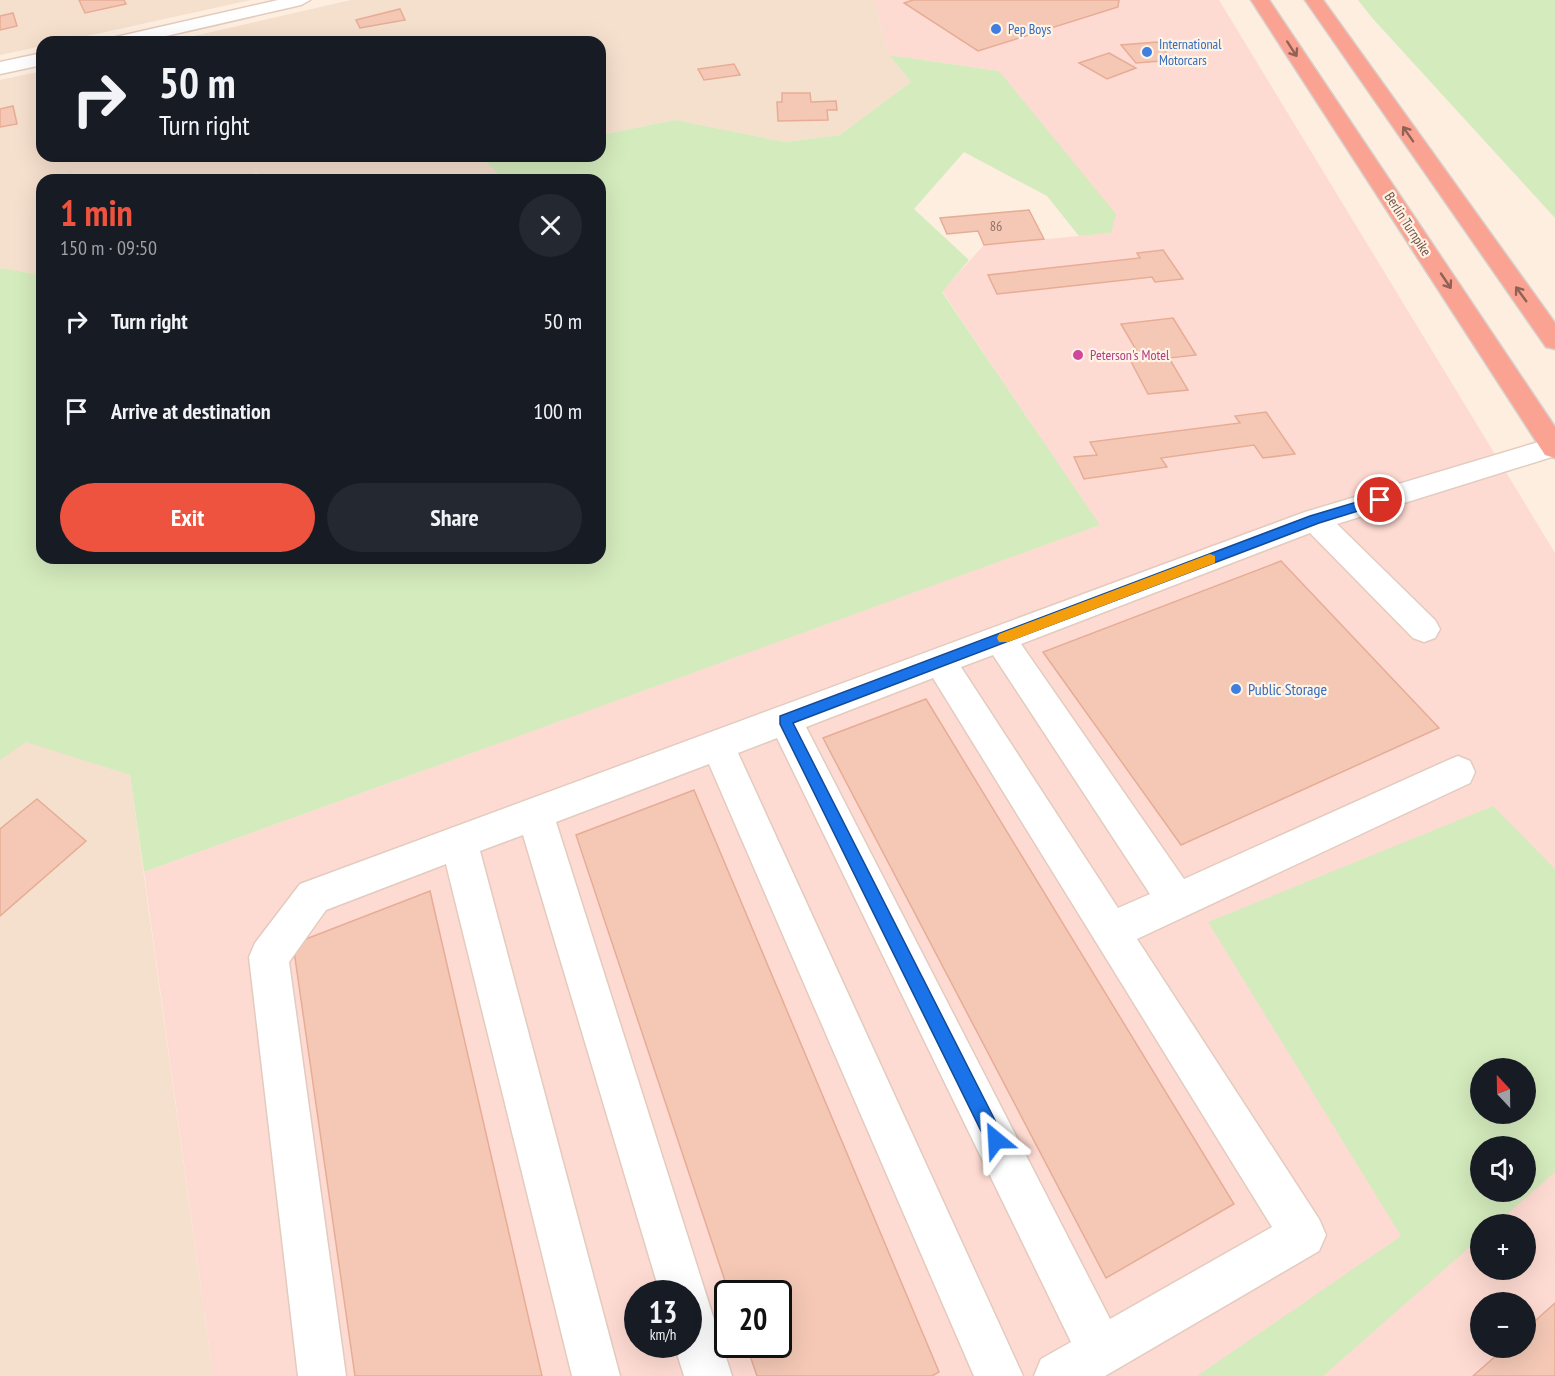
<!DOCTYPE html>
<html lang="en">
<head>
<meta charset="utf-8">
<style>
  :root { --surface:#171b24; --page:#242831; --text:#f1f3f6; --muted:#9ea1a6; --accent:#ed533e }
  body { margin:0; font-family:"PT Sans Narrow",sans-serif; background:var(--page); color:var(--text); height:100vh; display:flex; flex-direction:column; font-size:22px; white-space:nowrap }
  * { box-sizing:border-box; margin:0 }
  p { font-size:20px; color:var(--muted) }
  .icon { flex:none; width:33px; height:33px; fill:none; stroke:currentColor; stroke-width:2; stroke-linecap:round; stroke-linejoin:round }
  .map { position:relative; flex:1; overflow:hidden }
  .sheet { position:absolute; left:36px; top:174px; width:570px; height:390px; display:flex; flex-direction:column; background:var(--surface); border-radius:18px; box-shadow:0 6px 24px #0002 }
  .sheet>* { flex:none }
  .banner { position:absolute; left:36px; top:36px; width:570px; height:126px; border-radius:18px; box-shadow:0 6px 24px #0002; background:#171b24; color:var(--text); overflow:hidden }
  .needle { width:39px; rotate:338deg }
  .controls { position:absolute; left:1470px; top:1058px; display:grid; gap:12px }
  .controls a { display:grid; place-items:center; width:66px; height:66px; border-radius:50%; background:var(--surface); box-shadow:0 6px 24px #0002; font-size:30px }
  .speed { position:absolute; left:624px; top:1280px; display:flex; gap:12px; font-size:30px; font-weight:700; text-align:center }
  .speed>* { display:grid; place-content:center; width:78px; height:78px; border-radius:50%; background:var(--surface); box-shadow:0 6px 24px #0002; line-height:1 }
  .speed small { font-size:15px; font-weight:400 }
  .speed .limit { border:3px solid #111; border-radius:9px; background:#fff; color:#111 }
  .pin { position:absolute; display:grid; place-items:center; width:51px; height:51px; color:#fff; margin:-26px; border:3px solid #fff; border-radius:50%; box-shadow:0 2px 6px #0007 }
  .me { position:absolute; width:66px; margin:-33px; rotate:333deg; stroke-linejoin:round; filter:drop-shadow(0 0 4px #0008) }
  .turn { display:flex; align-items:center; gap:21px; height:126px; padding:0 24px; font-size:27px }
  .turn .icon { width:78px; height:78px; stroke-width:2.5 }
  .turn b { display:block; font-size:42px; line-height:51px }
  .round { display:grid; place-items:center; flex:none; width:63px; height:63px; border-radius:32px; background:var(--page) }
  .headline { display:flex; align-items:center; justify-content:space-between; height:102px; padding:0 24px }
  h1 { font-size:36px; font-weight:700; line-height:45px; color:var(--accent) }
  .cta { display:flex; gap:12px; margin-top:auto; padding:12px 24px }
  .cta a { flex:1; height:69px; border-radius:36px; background:var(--accent); color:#fff; font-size:24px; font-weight:700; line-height:69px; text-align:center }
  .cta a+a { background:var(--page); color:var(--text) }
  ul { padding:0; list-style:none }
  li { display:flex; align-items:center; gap:18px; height:90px; padding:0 24px }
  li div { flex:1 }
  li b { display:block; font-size:22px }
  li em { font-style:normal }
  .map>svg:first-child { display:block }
  .residential { fill:#f5dfcd }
  .commercial { fill:#fedbd2; fill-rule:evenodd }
  .green { fill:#d4ebbd; fill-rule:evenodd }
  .building { fill:#f4c8b5; stroke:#e7ac95; stroke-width:1.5 }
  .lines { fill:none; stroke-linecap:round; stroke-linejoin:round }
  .minor-casing { stroke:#e3cbbe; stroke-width:3 }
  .highway-casing { stroke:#d8cfcb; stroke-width:3 }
  .minor { fill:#fff; fill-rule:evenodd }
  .highway { fill:#fba392; fill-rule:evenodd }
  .oneway { stroke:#8f6255 }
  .route { fill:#1a73e8; stroke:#114b97; stroke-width:1.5 }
  .slow { fill:#f59e0b }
  .shop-dot { fill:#3f7fe0; stroke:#fff3e6; stroke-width:2 }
  .hotel-dot { fill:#d1479c; stroke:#fff3e6; stroke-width:2 }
  .labels { text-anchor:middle; stroke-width:4.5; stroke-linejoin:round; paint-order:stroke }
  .far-shop-label { font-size:14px; fill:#366cbe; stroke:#fff3e6; text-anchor:start }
  .far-street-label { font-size:14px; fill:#745246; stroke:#fff3e6 }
  .number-label { font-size:14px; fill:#947062 }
  .far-hotel-label { font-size:14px; fill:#b23c85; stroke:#fff3e6; text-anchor:start }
  .shop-label { font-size:16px; fill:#366cbe; stroke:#fff3e6; text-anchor:start }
</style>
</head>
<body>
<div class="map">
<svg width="1555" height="1376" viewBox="0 0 1555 1376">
  <rect width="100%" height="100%" fill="#fdeedf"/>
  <!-- residential -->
  <path class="residential" d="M0 0H251L60 42H42V46L0 55Z
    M351 0H874L889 55 911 82 840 135 785 142 675 120 600 135V42H168Z
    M42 71V156H492L484 158 504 180H262L257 173 226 180H42V275L0 268V80Z
    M26 741 130 775 213 1376H0V760Z"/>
  <!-- commercial -->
  <path class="commercial" d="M874 0H1219L1555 553V1376H213L144 872 1099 525 942 291 984 245 1110 233 999 71 889 55ZM1480 1068H1526V1113H1480ZM1480 1146H1526V1191H1480ZM1480 1224H1526V1269H1480ZM638 1293H688V1344H638ZM728 1293H778V1344H728ZM1480 1302H1526V1347H1480Z"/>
  <!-- green -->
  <path class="green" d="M1358 0H1555V218L1374 20Z
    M889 55 999 71 1116 214 1111 233 1079 236 1047 196 964 152 914 209 969 260 942 292 1100 525 144 872 130 775 26 742 0 760V268L42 275V558H600V180H504L483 158 600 156V135L675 120 785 142 840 135 911 82Z
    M1493 806 1555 869V1172L1496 1224H1480V1238L1323 1376H1197L1401 1236 1208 922ZM1480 1068H1526V1113H1480ZM1480 1146H1526V1191H1480Z"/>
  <!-- building -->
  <path class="building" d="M79 0H124L126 4 85 13Z
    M913 0H1119L1118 7 978 51 904 3Z
    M400 9 405 20 360 28 356 20Z
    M13 13 17 26 0 30V16Z
    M1157 42 1173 60 1136 63 1121 45Z
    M1109 53 1136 68 1107 79 1079 63Z
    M734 64 740 75 704 80 698 69Z
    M782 93H810L811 102 836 101 837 110H827L828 120 778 121 777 102H782Z
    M13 106 17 124 0 127V109Z
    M1029 210 1044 239 984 245 978 231 947 234 940 218Z
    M1163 250 1183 279 1155 282 1152 277 997 294 988 275 1140 258 1137 253Z
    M1173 318 1196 355 1169 358 1188 390 1148 394 1127 354 1138 353 1121 324Z
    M1266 412 1295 454 1263 458 1254 445 1161 458 1167 467 1084 479 1074 457 1097 455 1090 442 1240 423 1235 416Z
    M1281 561 1439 728 1181 845 1043 652Z
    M926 699 1234 1204 1106 1278 823 738Z
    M694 790 939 1372 932 1376H757L746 1344H778V1293H729L576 835Z
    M37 799 86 841 0 916V829Z
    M430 891 542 1376H355L293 944Z
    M1555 1303V1376H1473L1506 1347H1526V1329Z"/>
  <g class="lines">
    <defs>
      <path id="minor" d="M278 0H310L301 5 140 42H107L116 37Z
        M42 53V65L0 74V62Z
        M1555 437V456L1337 524 1435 620 1440 629 1435 638 1424 642 1413 638 1310 533 1021 644 1184 879 1446 761 1458 756 1470 761 1475 772 1470 783 1137 939 1319 1219 1326 1235 1319 1251 1105 1376H1034L1041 1359 1071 1342 777 738 738 753 1023 1376H974L709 764 556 822 732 1376H684L674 1344H688V1293H660L523 835 480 851 620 1376H572L446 864 326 910 289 962 346 1376H298L249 957 255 943 300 884 1305 512ZM993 655 1150 894 1118 908 961 667ZM933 678 1272 1227 1110 1319 806 727Z"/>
      <path id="highway" d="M1251 0H1269L1555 427V458L1545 455Z
        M1305 0H1323L1555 323V349L1546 347Z"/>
    </defs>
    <!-- minor casing -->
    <use href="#minor" class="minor-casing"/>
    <!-- highway casing -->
    <use href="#highway" class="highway-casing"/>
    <!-- minor -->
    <use href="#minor" class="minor"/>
    <!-- highway -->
    <use href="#highway" class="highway"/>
  </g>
  <!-- one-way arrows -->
  <defs><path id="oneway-shaft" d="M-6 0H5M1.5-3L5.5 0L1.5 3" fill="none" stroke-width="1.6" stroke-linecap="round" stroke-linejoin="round" transform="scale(1.5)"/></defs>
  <g class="oneway">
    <use href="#oneway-shaft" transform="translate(1292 49) rotate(57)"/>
    <use href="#oneway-shaft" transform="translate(1408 134) rotate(-125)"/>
    <use href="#oneway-shaft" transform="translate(1446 281) rotate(56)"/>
    <use href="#oneway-shaft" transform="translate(1521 294) rotate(-126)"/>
  </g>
  <!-- route -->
  <path class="route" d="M1380 495 1386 500 1384 503 1319 523 793 723 1002 1134 1005 1140 1002 1147 996 1149 989 1147 780 724V716L1310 516Z"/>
  <!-- slow -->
  <path class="slow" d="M1210 554 1215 556V563L1008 642H999L997 638 999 634Z"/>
  <!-- markers -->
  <g class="shop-dot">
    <circle cx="996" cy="29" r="6"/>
    <circle cx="1147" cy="52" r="6"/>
    <circle cx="1236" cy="689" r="6"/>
  </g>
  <circle class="hotel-dot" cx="1078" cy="355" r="6"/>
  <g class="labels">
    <!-- far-shop labels -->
    <g class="far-shop-label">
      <text x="1008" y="34">Pep Boys</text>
      <text x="1159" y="49">International<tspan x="1159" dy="16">Motorcars</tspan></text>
    </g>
    <!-- far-street labels -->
    <g class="far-street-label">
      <text transform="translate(1408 224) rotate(57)" y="5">Berlin Turnpike</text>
    </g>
    <!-- number labels -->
    <g class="number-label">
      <text x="996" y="231">86</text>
    </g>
    <!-- far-hotel labels -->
    <g class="far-hotel-label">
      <text x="1090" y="360">Peterson's Motel</text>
    </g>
    <!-- shop labels -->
    <g class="shop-label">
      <text x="1248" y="695">Public Storage</text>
    </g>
  </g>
</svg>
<div class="controls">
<a><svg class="needle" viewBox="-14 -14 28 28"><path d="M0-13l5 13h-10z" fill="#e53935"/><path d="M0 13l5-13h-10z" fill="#9ea1a6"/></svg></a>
<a><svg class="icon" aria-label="sound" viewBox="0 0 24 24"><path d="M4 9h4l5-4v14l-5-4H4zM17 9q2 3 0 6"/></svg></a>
<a>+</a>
<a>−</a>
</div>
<div class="speed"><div>13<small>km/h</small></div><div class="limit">20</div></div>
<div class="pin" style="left:1380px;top:500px;background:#d93025"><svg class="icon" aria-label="arrive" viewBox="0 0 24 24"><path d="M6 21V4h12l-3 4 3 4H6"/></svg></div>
<svg class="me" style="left:996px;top:1140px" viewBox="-20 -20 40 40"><path d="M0-17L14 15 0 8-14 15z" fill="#1a73e8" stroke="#fff" stroke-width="4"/></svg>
<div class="banner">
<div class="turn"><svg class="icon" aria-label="right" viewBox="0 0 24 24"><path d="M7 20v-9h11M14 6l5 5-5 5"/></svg><div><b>50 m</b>Turn right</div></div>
</div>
<section class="sheet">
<div class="headline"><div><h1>1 min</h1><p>150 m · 09:50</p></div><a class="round"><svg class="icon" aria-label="close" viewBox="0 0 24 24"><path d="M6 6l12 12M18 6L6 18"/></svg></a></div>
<ul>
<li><svg class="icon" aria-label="right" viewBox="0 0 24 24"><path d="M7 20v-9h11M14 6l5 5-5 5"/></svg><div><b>Turn right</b></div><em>50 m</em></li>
<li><svg class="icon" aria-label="arrive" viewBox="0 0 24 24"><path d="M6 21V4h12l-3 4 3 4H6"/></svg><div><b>Arrive at destination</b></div><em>100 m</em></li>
</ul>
<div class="cta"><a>Exit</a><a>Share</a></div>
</section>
</div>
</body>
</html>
